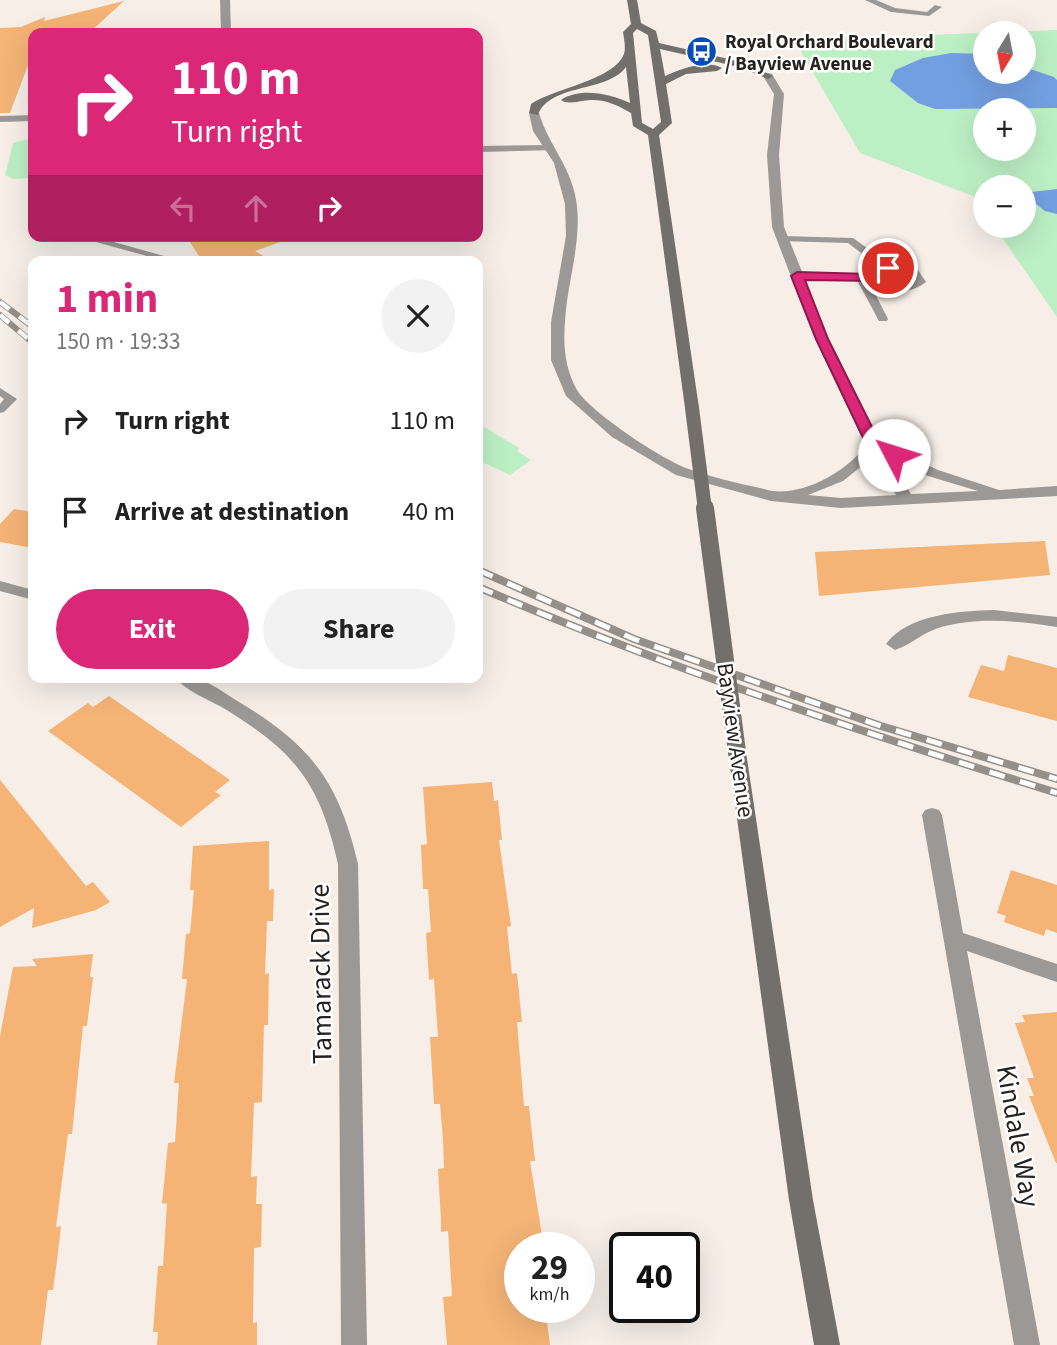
<!DOCTYPE html>
<html lang="en">
<head>
<meta charset="utf-8">
<style>
  :root { --surface:#fff; --page:#f2f2f2; --text:#222; --muted:#767676; --accent:#db2777 }
  body { margin:0; font-family:"Source Sans 3",sans-serif; background:var(--page); color:var(--text); height:100vh; display:flex; flex-direction:column; font-size:26px; white-space:nowrap }
  * { box-sizing:border-box; margin:0 }
  p { font-size:23px; color:var(--muted) }
  .icon { flex:none; width:38px; height:38px; fill:none; stroke:currentColor; stroke-width:2; stroke-linecap:round; stroke-linejoin:round }
  .map { position:relative; flex:1; overflow:hidden }
  .details { position:absolute; left:28px; top:256px; width:455px; height:427px; display:flex; flex-direction:column; background:var(--surface); border-radius:14px; box-shadow:0 7px 28px #0002 }
  .details>* { flex:none }
  .guide { position:absolute; left:28px; top:28px; width:455px; height:214px; border-radius:14px; box-shadow:0 7px 28px #0002; background:#db2777; color:#fff; overflow:hidden }
  .needle { width:46px; rotate:190deg }
  .tools { position:absolute; left:973px; top:21px; display:grid; gap:14px }
  .tools a { display:grid; place-items:center; width:63px; height:63px; border-radius:50%; background:var(--surface); box-shadow:0 7px 28px #0002; font-size:35px }
  .speed { position:absolute; left:504px; top:1232px; display:flex; gap:14px; font-size:35px; font-weight:700; text-align:center }
  .speed>* { display:grid; place-content:center; width:91px; height:91px; border-radius:50%; background:var(--surface); box-shadow:0 7px 28px #0002; line-height:1 }
  .speed small { font-size:18px; font-weight:400 }
  .speed .limit { border:4px solid #111; border-radius:10px; background:#fff; color:#111 }
  .pin { position:absolute; display:grid; place-items:center; width:60px; height:60px; color:#fff; margin:-30px; border:4px solid #fff; border-radius:50%; box-shadow:0 2px 7px #0007 }
  .me { position:absolute; width:77px; margin:-38px; rotate:310deg; stroke-linejoin:round; filter:drop-shadow(0 0 5px #0008) }
  .turn { display:flex; align-items:center; gap:24px; height:147px; padding:0 28px; font-size:32px }
  .turn .icon { width:91px; height:91px; stroke-width:2.5 }
  .turn b { display:block; font-size:49px; line-height:60px }
  .lanes { display:flex; align-items:center; height:66px; padding:0 28px; background:#0003; justify-content:center; gap:35px; direction:ltr }
  .lanes .off { opacity:.35 }
  .round { display:grid; place-items:center; flex:none; width:74px; height:74px; border-radius:37px; background:var(--page) }
  .head { display:flex; align-items:center; justify-content:space-between; height:119px; padding:0 28px }
  h1 { font-size:42px; font-weight:700; line-height:52px; color:var(--accent) }
  .primary-button { display:flex; gap:14px; margin-top:auto; padding:14px 28px }
  .primary-button a { flex:1; height:80px; border-radius:42px; background:var(--accent); color:#fff; font-size:28px; font-weight:700; line-height:80px; text-align:center }
  .primary-button a+a { background:var(--page); color:var(--text) }
  ul { padding:0; list-style:none }
  li { display:flex; align-items:center; gap:21px; height:91px; padding:0 28px }
  li div { flex:1 }
  li b { display:block; font-size:26px }
  li em { font-style:normal }
  .map>svg:first-child { display:block }
  .green { fill:#bdefc4; fill-rule:evenodd }
  .water { fill:#739fe1 }
  .building { fill:#f5b476 }
  .lines { fill:none; stroke-linecap:round; stroke-linejoin:round }
  .service { fill:#9b9895; fill-rule:evenodd }
  .minor { fill:#9b9895; fill-rule:evenodd }
  .tertiary { fill:#9b9895; fill-rule:evenodd }
  .secondary { fill:#736f6a; fill-rule:evenodd }
  .rail-far1-casing { stroke:#958f8a; stroke-width:6 }
  .rail-casing { stroke:#958f8a; stroke-width:8 }
  .rail-far1 { stroke:#fff; stroke-width:4.5; stroke-dasharray:12; stroke-linecap:butt }
  .rail { stroke:#fff; stroke-width:5; stroke-dasharray:16; stroke-linecap:butt }
  .secondary-bridge-far1 { stroke:#736f6a; stroke-width:14 }
  .secondary-bridge { stroke:#736f6a; stroke-width:18 }
  .route { fill:#db2777; stroke:#8e194d; stroke-width:2 }
  .labels { text-anchor:middle; stroke-width:5; stroke-linejoin:round; paint-order:stroke }
  .far-poi-label { font-size:19px; font-weight:bold; fill:#25221f; stroke:#fff; text-anchor:start }
  .street-label { font-size:23px; fill:#25221f; stroke:#fff }
  .near-street-label { font-size:28px; fill:#25221f; stroke:#fff }
</style>
</head>
<body>
<div class="map">
<svg width="1057" height="1345" viewBox="0 0 1057 1345">
  <rect width="100%" height="100%" fill="#f6eee7"/>
  <!-- green -->
  <path class="green" d="M1057 30V317L994 226H1024V187H985V213L973 196 860 153 794 40ZM985 33H1024V72H985ZM985 110H1024V149H985Z
    M33 138V178L13 179 5 175 13 143Z
    M478 423 519 448 517 451 531 460 510 475 478 460Z"/>
  <!-- water -->
  <path class="water" d="M951 53 985 54V72H1024V67L1054 77 1057 80V108L935 109 918 103 890 81 895 70 923 58Z
    M1057 189V214L1045 211 1027 197 1031 192Z"/>
  <!-- building -->
  <path class="building" d="M124 1 89 33H33V52L10 113H0V28L21 27 45 17 44 21Z
    M186 236H289V239L255 251 272 261H202Z
    M14 509 33 512V548L0 542V524Z
    M1045 541 1050 575 819 596 815 552Z
    M1008 655 1057 668V721L968 697 981 665 1004 671Z
    M109 696 230 780 215 792 221 795 181 827 48 731 88 703 93 707Z
    M0 780 86 886 93 882 110 902 96 910 32 928 34 908 0 927Z
    M492 782 494 801 498 800 502 840H499L511 926 507 927 512 974 517 973 522 1022H517L524 1106H529L535 1161H530L544 1248H520V1307H545L550 1345H447L443 1297 452 1296 448 1231 441 1232V1220L438 1169 444 1168 443 1140 440 1104H434L430 1037H438L434 979 429 980 426 933 431 932 428 889H423L421 845 427 844 423 787Z
    M269 841V890L274 889 273 921H267L265 974 269 973 268 1025H264L262 1102 254 1103 251 1177 257 1176 256 1204H262L261 1247 254 1248 253 1323 257 1322V1345H157L158 1332H153L158 1266H163L167 1203 162 1204 168 1143 175 1142 179 1083H174L187 979H182L186 934 190 933 194 890H190L193 846Z
    M1011 870 1057 885V933L1046 929 1044 936 1004 922 1006 916 997 913Z
    M93 954 90 977H93L87 1026H83L72 1134H68L56 1227 61 1226 57 1261 53 1290H48L41 1345H0V1036L13 967 37 966 32 959Z
    M1057 1012V1163H1056L1029 1096H1034L1027 1078H1034L1015 1023 1025 1022 1022 1015Z"/>
  <g class="lines">
    <!-- service -->
    <path class="service" d="M865 0H876L895 8 927 12 935 5 942 7 929 16 891 12Z
      M226 31H292L296 33H222Z
      M33 115V121L0 122V116Z
      M74 236H92L175 259 165 261Z
      M782 236 853 238 891 265 918 270 926 282C911 294 889 295 875 280H868L888 319 887 321H879L857 280 797 279 792 276 797 273 873 274 881 268 848 243 779 241 777 239ZM890 271 911 275 915 281C903 286 892 287 883 276Z
      M0 388 17 399 4 412 0 413V404L4 399 0 396Z"/>
    <!-- minor -->
    <path class="minor" d="M220 0H230L231 33H221Z
      M550 145 554 146V150L478 152V146Z
      M0 581 33 590V600L0 591Z
      M994 610 1057 617V627C1019 621 976 616 938 628 923 633 910 645 895 650L886 644C908 614 961 611 994 610Z
      M175 677C206 677 213 686 239 702 311 745 339 782 358 864L367 1345H341L338 864C320 783 295 752 225 709 210 700 185 691 175 677Z
      M932 808 939 810 942 815 963 933 1057 964V982L967 951 1040 1345H1014L922 815 925 810Z"/>
    <!-- tertiary -->
    <path class="tertiary" d="M768 73 772 74 784 94 779 155 784 227 829 339 880 443 938 470 999 490 1057 486V496L841 508 771 501 676 475 612 437 566 396 551 360V322L566 236 565 204 554 163 533 131 529 113 534 110 539 113C549 147 573 168 577 206 581 246 567 283 565 322 563 345 565 369 577 390 590 412 664 461 689 469 716 479 744 484 772 491 805 495 845 472 866 446L815 339 772 227 767 155 774 94 763 76ZM873 457 896 495 841 498 808 495 843 481ZM889 458 928 476 978 491 911 494Z"/>
    <!-- secondary -->
    <path class="secondary" d="M627 0H637L641 23 656 31 659 43 746 63 773 76 768 79 739 67 660 49 665 76C679 69 708 59 722 68L717 71 686 74 666 84 672 123 659 135 699 408 692 412 685 408 648 135 633 126 631 113C619 106 607 100 593 100 583 99 569 106 561 100 580 87 610 94 630 103L626 67C607 93 550 83 538 115L529 113 531 104C555 88 614 80 624 54 626 48 624 39 623 32L631 24ZM637 29 648 35 661 122 653 129 642 123 633 33Z
      M737 745 744 747 746 752 813 1200 840 1345H814L789 1200 728 752 730 747Z"/>
    <defs>
      <path id="rail-far1" d="M0 302 33 327
        M0 315 33 343"/>
      <path id="rail" d="M478 570 634 639 881 726 1057 779
        M478 587C667 668 861 732 1057 793"/>
    </defs>
    <!-- rail-far1 casing -->
    <use href="#rail-far1" class="rail-far1-casing"/>
    <!-- rail casing -->
    <use href="#rail" class="rail-casing"/>
    <!-- rail-far1 -->
    <use href="#rail-far1" class="rail-far1"/>
    <!-- rail -->
    <use href="#rail" class="rail"/>
    <!-- secondary-bridge-far1 -->
    <path class="secondary-bridge-far1" d="M692 408 705 510"/>
    <!-- secondary-bridge -->
    <path class="secondary-bridge" d="M705 508 737 752"/>
  </g>
  <!-- route -->
  <path class="route" d="M888 265 893 268 877 281 805 280 828 339 880 443 901 455 894 459 867 446 816 339 791 276 797 272 872 274Z"/>
  <!-- icons -->
  <defs>
    <symbol id="bus-disc" viewBox="-11 -11 22 22"><circle r="9.5" fill="#074db8" stroke="#fff"/><path d="M-5-6H5V4H4V6H2V4H-2V6H-4V4H-5ZM-3.5-4V0h7V-4ZM-3.5 1.2v1.5H-2V1.2ZM2 1.2v1.5H3.5V1.2Z" fill="#fff"/></symbol>
  </defs>
  <g fill-rule="evenodd">
    <use href="#bus-disc" x="684" y="34" width="35" height="35"/>
  </g>
  <g class="labels">
    <!-- far-poi labels -->
    <g class="far-poi-label">
      <text x="725" y="48">Royal Orchard Boulevard<tspan x="725" dy="22">/ Bayview Avenue</tspan></text>
    </g>
    <!-- street labels -->
    <g class="street-label">
      <text transform="translate(736 740) rotate(82)" y="8">Bayview Avenue</text>
    </g>
    <!-- near-street labels -->
    <g class="near-street-label">
      <text transform="translate(320 974) rotate(-91)" y="10">Tamarack Drive</text>
      <text transform="translate(1019 1136) rotate(80)" y="10">Kindale Way</text>
    </g>
  </g>
</svg>
<div class="tools">
<a><svg class="needle" viewBox="-14 -14 28 28"><path d="M0-13l5 13h-10z" fill="#e53935"/><path d="M0 13l5-13h-10z" fill="#767676"/></svg></a>
<a>+</a>
<a>−</a>
</div>
<div class="speed"><div>29<small>km/h</small></div><div class="limit">40</div></div>
<div class="pin" style="left:888px;top:268px;background:#d93025"><svg class="icon" aria-label="arrive" viewBox="0 0 24 24"><path d="M6 21V4h12l-3 4 3 4H6"/></svg></div>
<svg class="me" style="left:894px;top:455px" viewBox="-20 -20 40 40"><circle r="19" fill="#fff"/><path d="M0-13L10 11 0 6-10 11z" fill="#db2777"/></svg>
<div class="guide">
<div class="turn"><svg class="icon" aria-label="right" viewBox="0 0 24 24"><path d="M7 20v-9h11M14 6l5 5-5 5"/></svg><div><b>110 m</b>Turn right</div></div>
<div class="lanes"><svg class="icon off" aria-label="left" viewBox="0 0 24 24"><path d="M17 20v-9H6M10 6l-5 5 5 5"/></svg><svg class="icon off" aria-label="ahead" viewBox="0 0 24 24"><path d="M12 20V5M6 11l6-6 6 6"/></svg><svg class="icon" aria-label="right" viewBox="0 0 24 24"><path d="M7 20v-9h11M14 6l5 5-5 5"/></svg></div>
</div>
<section class="details">
<div class="head"><div><h1>1 min</h1><p>150 m · 19:33</p></div><a class="round"><svg class="icon" aria-label="close" viewBox="0 0 24 24"><path d="M6 6l12 12M18 6L6 18"/></svg></a></div>
<ul>
<li><svg class="icon" aria-label="right" viewBox="0 0 24 24"><path d="M7 20v-9h11M14 6l5 5-5 5"/></svg><div><b>Turn right</b></div><em>110 m</em></li>
<li><svg class="icon" aria-label="arrive" viewBox="0 0 24 24"><path d="M6 21V4h12l-3 4 3 4H6"/></svg><div><b>Arrive at destination</b></div><em>40 m</em></li>
</ul>
<div class="primary-button"><a>Exit</a><a>Share</a></div>
</section>
</div>
</body>
</html>
